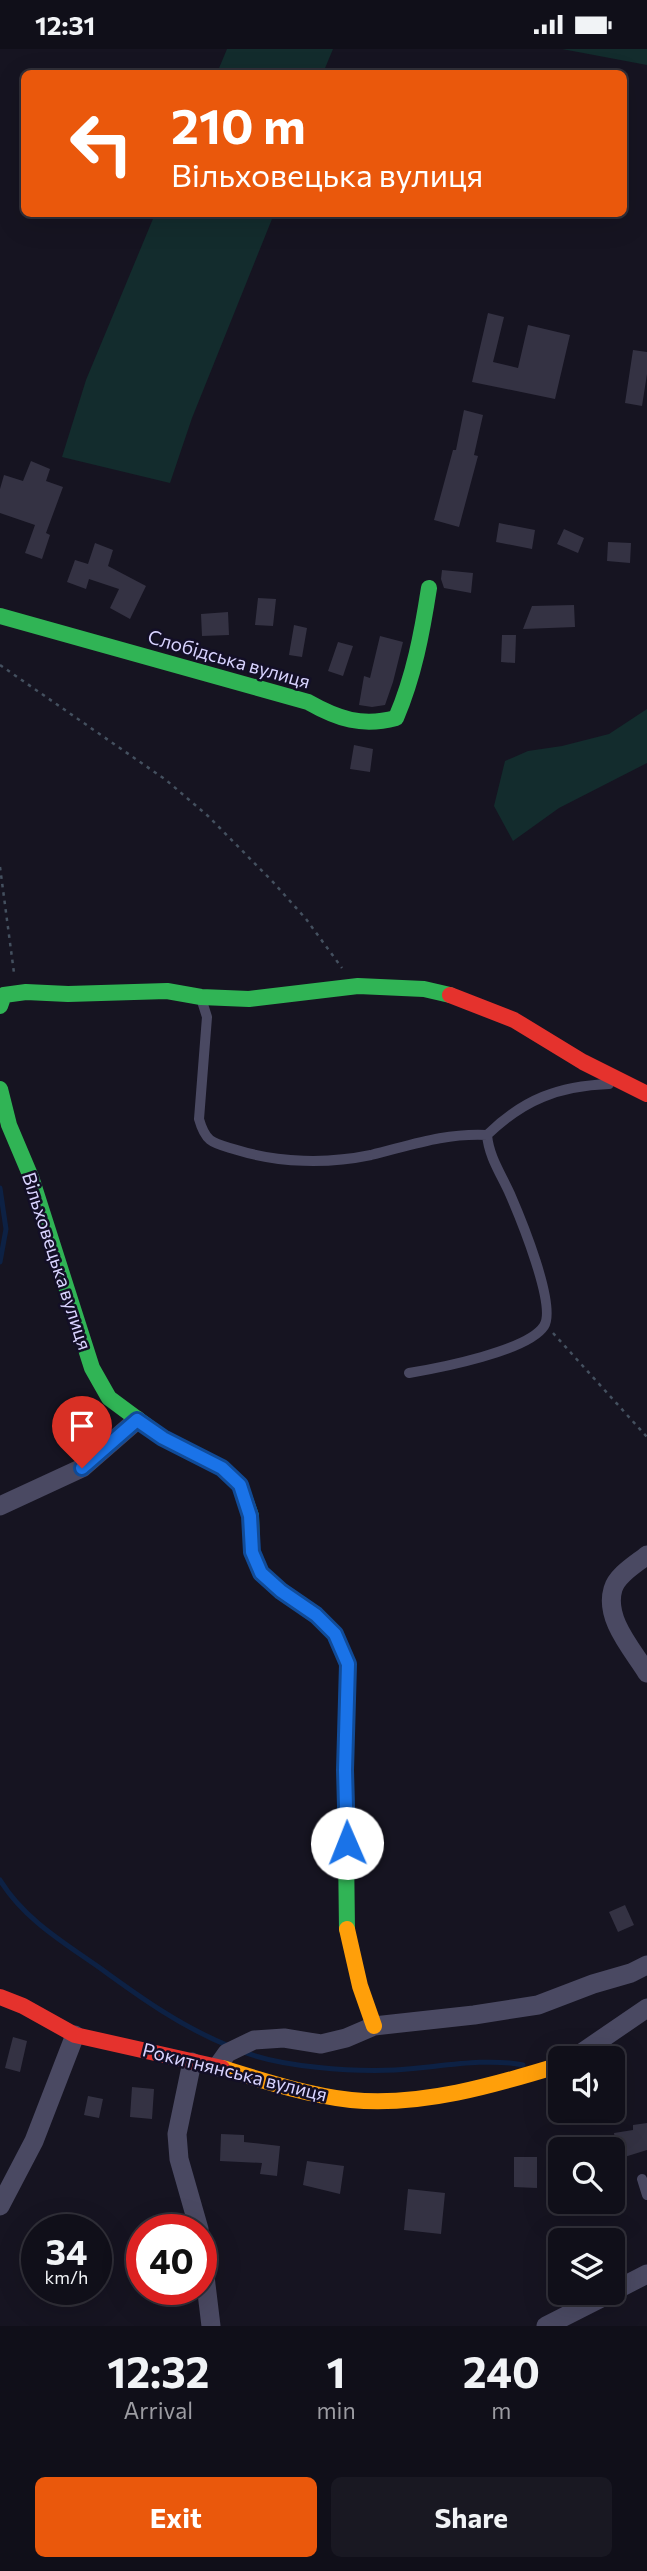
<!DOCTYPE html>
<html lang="en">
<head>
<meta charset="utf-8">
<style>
  :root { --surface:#100f19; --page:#191822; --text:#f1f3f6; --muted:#9c9ca2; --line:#302f38; --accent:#ea580c }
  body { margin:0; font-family:Commissioner,sans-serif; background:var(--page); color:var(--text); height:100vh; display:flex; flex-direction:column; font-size:26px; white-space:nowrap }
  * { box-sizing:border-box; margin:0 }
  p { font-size:23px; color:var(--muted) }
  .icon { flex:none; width:38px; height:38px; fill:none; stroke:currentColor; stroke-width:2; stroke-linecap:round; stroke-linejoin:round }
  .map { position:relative; height:2277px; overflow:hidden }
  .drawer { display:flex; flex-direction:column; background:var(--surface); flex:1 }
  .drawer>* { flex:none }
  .top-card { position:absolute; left:21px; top:21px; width:606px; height:147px; border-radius:10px; box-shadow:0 7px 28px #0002,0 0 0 2px var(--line); background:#ea580c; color:#fff; overflow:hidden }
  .fabs { position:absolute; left:548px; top:1997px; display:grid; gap:14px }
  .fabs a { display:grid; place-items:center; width:77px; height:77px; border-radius:10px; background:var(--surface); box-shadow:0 7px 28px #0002,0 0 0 2px var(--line); font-size:35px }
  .speed { position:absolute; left:21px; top:2165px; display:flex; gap:14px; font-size:35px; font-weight:700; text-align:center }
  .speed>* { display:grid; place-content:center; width:91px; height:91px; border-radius:50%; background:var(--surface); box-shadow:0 7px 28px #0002,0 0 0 2px var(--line); line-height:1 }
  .speed small { font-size:18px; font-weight:400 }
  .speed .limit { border:10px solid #d22; background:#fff; color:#111 }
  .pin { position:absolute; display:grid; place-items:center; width:60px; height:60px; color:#fff; margin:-72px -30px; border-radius:50% 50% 50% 0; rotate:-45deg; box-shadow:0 0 7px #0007 }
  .pin .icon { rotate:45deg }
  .me { position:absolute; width:77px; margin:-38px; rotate:359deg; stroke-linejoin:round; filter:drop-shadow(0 0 5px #0008) }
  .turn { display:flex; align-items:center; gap:24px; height:147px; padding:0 35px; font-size:32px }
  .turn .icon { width:91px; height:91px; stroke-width:2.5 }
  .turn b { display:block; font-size:49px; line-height:60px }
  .eta { display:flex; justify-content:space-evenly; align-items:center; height:119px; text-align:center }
  .eta b { font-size:42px; font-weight:700; line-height:49px }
  .action { display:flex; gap:14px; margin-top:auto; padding:14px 35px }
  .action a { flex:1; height:80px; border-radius:10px; background:var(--accent); color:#fff; font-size:28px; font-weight:700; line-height:80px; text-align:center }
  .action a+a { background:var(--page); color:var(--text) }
  .status { display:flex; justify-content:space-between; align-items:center; height:49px; padding:0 35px; background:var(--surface); direction:ltr }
  .status svg { height:19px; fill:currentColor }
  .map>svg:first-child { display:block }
  .green { fill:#132c2d }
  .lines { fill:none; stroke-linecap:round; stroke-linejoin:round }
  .stream { stroke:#0d2144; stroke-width:5 }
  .building { fill:#343243 }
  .path { stroke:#44505f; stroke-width:2.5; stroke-dasharray:3.5 5; stroke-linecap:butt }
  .lane { stroke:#4a4962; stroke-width:10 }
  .street { stroke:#4a4962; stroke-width:19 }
  .fast { stroke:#30b455; stroke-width:16 }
  .slow { stroke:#ff9f0a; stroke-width:16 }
  .jam { stroke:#e5322d; stroke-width:16 }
  .route-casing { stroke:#114b97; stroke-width:18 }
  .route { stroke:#1a73e8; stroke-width:12 }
  .labels { text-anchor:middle; stroke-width:5; stroke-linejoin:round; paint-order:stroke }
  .street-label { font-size:19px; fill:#d9d4ff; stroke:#130f26 }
</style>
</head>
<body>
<div class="status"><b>12:31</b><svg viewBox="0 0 49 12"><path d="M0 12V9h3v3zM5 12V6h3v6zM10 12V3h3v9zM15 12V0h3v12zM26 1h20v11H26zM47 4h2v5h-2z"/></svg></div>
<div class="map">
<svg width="647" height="2277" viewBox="0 0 647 2277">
  <rect width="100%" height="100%" fill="#161421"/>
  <!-- green -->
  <path class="green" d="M227 0H333L323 24H217Z
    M562 0H647V16Z
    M155 165H274L192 369 170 434 62 408 86 331Z
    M647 660V714L559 759 513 792 494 757 505 712 528 702 562 697 609 685Z"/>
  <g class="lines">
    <!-- stream -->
    <path class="stream" d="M0 1139 6 1180 0 1213
      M0 1831C24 1870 63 1893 100 1919 141 1949 182 1978 229 1997
      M241 2002C281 2018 352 2023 395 2021 434 2019 485 2008 523 2016"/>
  </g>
  <!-- building -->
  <path class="building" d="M488 264 504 268 493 313 518 319 528 276 570 286 555 350 472 333Z
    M633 301 647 303V325L642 357 625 354Z
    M464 361 483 366 474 406 478 407 459 478 434 471 453 401H456Z
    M31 412 50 420 46 432 63 438 46 484 50 486 42 510 25 504 35 476 0 464V440L4 426 23 432Z
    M499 474 535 481 532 500 496 493Z
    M564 480 584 489 578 504 557 495Z
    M608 493 631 494 630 514 607 512Z
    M95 494 113 501 108 517 146 537 130 570 110 559 119 540 89 530 86 540 67 533 75 511 88 515Z
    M442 521 473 524 471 544 444 539 441 530Z
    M258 549 276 550 273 577 255 576Z
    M574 556 575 578 523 580 532 557Z
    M228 563 229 586 202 587 201 565Z
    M294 576 307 579 302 608 289 606Z
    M502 586H516L515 614 501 613Z
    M380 587 403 593 393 633 385 656 372 658 359 656 364 627 370 629Z
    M338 593 353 597 343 627 328 622Z
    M354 696 373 700 370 723 350 720Z
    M625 1856 634 1876 618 1883 609 1863Z
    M13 1988 27 1992 20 2023 5 2019Z
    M132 2038 154 2040 152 2070 130 2068Z
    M88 2047 103 2050 99 2069 84 2066Z
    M647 2074V2101L618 2110 614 2084 633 2081V2076Z
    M221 2085 244 2086V2093L280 2097 277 2127 260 2125 262 2114 220 2112Z
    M514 2108H537V2139L514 2138Z
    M307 2112 344 2117 340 2145 303 2136Z
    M408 2140 445 2144 441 2185 404 2181Z"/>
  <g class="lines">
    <!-- path -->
    <path class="path" d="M0 616 166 731 208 767 273 833 306 870 342 919
      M0 818 14 924
      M553 1284 647 1388"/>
    <!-- lane -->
    <path class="lane" d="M201 949 207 968 199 1070C206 1095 214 1094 237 1101 279 1114 328 1115 371 1106 412 1096 444 1084 487 1086
      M409 1324C439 1319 528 1302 544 1277 557 1257 520 1168 510 1145 501 1125 489 1108 487 1086 524 1050 559 1037 609 1035
      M642 2130 647 2146"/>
    <!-- street -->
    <path class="street" d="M0 1457 82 1419 137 1371
      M647 1506C636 1515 617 1526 613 1540 604 1570 633 1601 647 1624
      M574 2009 647 1959
      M192 2013 177 2085 179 2110 199 2180
      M217 2018 227 2004 254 1991 284 1989 321 1995 346 1989 374 1977 474 1966 538 1956 593 1935 631 1924 647 1916
      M0 2157 34 2092 75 1986
      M201 2194 211 2277
      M612 2243 647 2225
      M546 2277 611 2244"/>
    <!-- fast -->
    <path class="fast" d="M0 567 308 653C338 670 362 678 396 669 414 627 422 584 429 539
      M0 957 4 946 26 943 68 945 167 942 201 948 249 950 358 937 424 940 450 946
      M0 1040 9 1076 31 1128 92 1319 109 1349 163 1389 222 1419 240 1436 251 1467 252 1503 261 1524 281 1542 316 1566 335 1585 348 1615 345 1721 347 1880"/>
    <!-- slow -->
    <path class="slow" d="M347 1880 360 1937 374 1977
      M222 2019C264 2032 307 2046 351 2051 420 2058 495 2036 560 2016"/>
    <!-- jam -->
    <path class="jam" d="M450 946 514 971 583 1013 647 1045
      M0 1948 23 1957 75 1986 222 2019"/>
  </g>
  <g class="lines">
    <defs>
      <path id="route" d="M82 1419 137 1371 163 1389 222 1419 240 1436 250 1467 252 1503 261 1524 281 1542 316 1566 335 1585 348 1615 345 1721 347 1794"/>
    </defs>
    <!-- route casing -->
    <use href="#route" class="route-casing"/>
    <!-- route -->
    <use href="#route" class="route"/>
  </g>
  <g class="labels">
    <!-- street labels -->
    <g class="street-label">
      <text transform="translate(229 610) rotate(16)" y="7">Слобідська вулиця</text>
      <text transform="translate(57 1212) rotate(72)" y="7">Вільховецька вулиця</text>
      <text transform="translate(235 2023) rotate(14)" y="7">Рокитнянська вулиця</text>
    </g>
  </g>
</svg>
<div class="fabs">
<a><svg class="icon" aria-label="sound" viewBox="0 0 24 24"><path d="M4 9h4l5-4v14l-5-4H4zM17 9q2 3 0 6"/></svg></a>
<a><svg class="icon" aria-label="search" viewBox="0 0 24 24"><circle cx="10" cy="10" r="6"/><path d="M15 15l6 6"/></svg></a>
<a><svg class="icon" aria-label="layers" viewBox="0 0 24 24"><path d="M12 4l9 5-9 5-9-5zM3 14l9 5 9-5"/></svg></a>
</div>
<div class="speed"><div>34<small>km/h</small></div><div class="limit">40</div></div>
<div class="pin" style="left:82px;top:1419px;background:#d93025"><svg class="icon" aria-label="arrive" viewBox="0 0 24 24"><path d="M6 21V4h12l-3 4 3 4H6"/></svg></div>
<svg class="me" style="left:347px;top:1794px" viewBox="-20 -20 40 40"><circle r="19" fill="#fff"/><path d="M0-13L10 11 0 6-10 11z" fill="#1a73e8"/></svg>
<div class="top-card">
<div class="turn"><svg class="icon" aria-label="left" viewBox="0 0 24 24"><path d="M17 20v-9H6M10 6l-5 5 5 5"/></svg><div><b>210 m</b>Вільховецька вулиця</div></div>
</div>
</div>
<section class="drawer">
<div class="eta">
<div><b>12:32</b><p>Arrival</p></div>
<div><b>1</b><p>min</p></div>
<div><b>240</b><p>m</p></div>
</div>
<div class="action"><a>Exit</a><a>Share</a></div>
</section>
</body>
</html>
